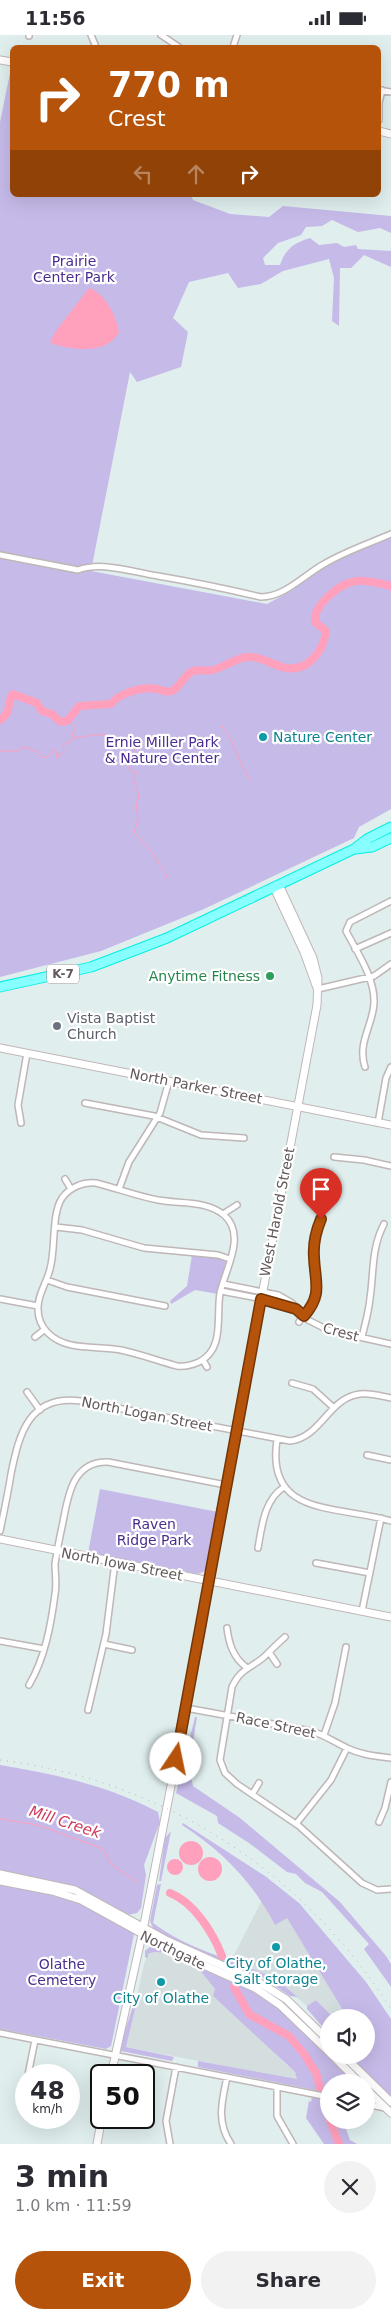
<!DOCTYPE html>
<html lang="en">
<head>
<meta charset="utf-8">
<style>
  :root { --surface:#fff; --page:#f2f2f3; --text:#2b2b33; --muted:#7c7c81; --accent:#b45309 }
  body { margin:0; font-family:"DejaVu Sans",sans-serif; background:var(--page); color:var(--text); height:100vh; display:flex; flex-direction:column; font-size:19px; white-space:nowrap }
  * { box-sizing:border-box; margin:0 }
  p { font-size:16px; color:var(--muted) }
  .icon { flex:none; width:28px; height:28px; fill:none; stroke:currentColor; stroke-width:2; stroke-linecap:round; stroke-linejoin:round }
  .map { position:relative; height:2109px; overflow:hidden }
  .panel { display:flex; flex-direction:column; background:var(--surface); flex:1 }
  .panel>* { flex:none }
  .banner { position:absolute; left:10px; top:10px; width:371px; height:152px; border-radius:8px; box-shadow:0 5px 20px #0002; background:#b45309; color:#fff; overflow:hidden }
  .tools { position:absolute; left:320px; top:1974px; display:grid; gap:10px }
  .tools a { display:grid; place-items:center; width:55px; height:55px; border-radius:50%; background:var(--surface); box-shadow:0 5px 20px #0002; font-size:25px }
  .speed { position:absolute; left:15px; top:2029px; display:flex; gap:10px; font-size:25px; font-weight:700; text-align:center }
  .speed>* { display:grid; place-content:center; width:65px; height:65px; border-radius:50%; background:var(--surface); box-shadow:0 5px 20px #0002; line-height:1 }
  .speed small { font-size:12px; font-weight:400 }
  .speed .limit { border:2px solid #111; border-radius:8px; background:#fff; color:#111 }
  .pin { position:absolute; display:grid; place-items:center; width:42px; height:42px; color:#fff; margin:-51px -21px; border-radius:50% 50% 50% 0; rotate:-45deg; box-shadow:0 0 5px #0007 }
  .pin .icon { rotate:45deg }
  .me { position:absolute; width:55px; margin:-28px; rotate:11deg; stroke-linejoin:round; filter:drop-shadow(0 0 4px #0008) }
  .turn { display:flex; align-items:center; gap:18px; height:105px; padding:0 15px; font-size:22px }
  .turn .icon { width:65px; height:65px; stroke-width:2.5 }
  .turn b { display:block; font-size:35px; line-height:42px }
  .lanes { display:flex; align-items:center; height:48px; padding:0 15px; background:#0003; justify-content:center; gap:25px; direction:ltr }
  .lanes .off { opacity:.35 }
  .round { display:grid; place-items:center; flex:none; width:52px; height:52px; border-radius:26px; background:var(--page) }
  .overview { display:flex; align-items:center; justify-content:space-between; height:85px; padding:0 15px }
  h1 { font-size:30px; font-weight:600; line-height:38px }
  .primary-button { display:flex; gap:10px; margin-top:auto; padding:10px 15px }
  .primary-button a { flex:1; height:58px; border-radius:30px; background:var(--accent); color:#fff; font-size:20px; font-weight:600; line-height:58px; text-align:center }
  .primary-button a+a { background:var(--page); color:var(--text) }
  .status { display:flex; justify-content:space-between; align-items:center; height:35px; padding:0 25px; background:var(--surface); direction:ltr }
  .status svg { height:14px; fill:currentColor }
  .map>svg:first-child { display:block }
  .industrial { fill:#d5dedf }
  .green { fill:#c6bae9 }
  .water { fill:#ffa0bd }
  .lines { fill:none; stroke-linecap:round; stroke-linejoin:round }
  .stream { stroke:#ffa0bd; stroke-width:1 }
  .river { stroke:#ffa0bd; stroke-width:8 }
  .street-casing { stroke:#bfb6b7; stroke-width:8 }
  .secondary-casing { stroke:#c1b6b8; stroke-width:9 }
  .highway-casing { stroke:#00efe1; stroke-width:11 }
  .street { stroke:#fff; stroke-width:5 }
  .secondary { stroke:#fff; stroke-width:7 }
  .highway { stroke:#87ffff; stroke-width:9 }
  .rail { stroke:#b6b5b5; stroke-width:1; stroke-dasharray:1 6; stroke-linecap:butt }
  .route-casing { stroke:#753606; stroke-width:12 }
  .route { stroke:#b45309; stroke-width:9 }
  .culture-dot { fill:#0f9aa8; stroke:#fff; stroke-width:2 }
  .leisure-dot { fill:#2e9e5b; stroke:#fff; stroke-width:2 }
  .worship-dot { fill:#6b7280; stroke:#fff; stroke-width:2 }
  .labels { text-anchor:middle; stroke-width:4.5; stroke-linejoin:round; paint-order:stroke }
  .shield { fill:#fff; stroke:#928b8c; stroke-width:1 }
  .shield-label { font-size:12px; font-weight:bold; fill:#63595b }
  .park-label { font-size:14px; fill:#4b2d8f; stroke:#fff }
  .culture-label { font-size:14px; fill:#0d838f; stroke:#fff }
  .leisure-label { font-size:14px; fill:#27864d; stroke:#fff; text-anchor:end }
  .worship-label { font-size:14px; fill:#5b616d; stroke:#fff; text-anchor:start }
  .street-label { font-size:14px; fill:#63595b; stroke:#fff }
  .water-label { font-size:15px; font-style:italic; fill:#cf3659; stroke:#fff }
</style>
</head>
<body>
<div class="status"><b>11:56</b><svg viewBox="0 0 49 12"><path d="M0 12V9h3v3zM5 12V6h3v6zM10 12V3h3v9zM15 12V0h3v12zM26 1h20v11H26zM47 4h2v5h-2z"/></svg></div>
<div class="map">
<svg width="391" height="2109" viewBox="0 0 391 2109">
  <rect width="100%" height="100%" fill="#e0eeee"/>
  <!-- industrial -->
  <path class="industrial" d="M262 1865 275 1889 287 1882 347 1982H333L316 1965 307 1971 275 1944 231 1926Z
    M154 1916 167 1919 198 1933 282 2026 295 2037 298 2045 126 2012 144 1929 148 1919Z"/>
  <!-- green -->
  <path class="green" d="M10 38H12V160H191L193 165 230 179 269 182 283 171 391 181V198L380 193 358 197 332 185 322 191 306 192 301 200 278 208 263 223 265 230H280C285 215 293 208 310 203L319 210 337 208 344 212 356 210 358 214 391 216V232L364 220 351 233H340L339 291 332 286 334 243 329 224 283 236 261 249 238 253 228 238 189 247 173 283 188 297 181 332 137 347 130 337 91 536 267 569 293 555 324 529 391 499V774L359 792 354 803 204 874 101 916 0 942V87Z
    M192 1220 217 1222 226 1225 218 1259 195 1255 171 1269 170 1266 187 1251Z
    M100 1454 218 1477 207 1535 198 1539 88 1518Z
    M195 1682H197L189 1732 193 1751 240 1783 340 1867 386 1921 391 1929V1952L364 1914 369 1909 322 1857 305 1848 296 1839 287 1837 249 1808 218 1788 217 1781 176 1758Z
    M0 1730C55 1739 109 1751 158 1777L160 1787 144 1830 146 1840 141 1873 137 1878 128 1880 73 1851 0 1835Z
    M183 1788 265 1841 299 1868 366 1947 391 1984V2062L348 2020H366V1982H347L287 1883 275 1890C252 1846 223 1817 182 1790Z
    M171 1796 161 1846H159L165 1803Z
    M0 1849 68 1863 92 1873 134 1899 111 2011 106 2014 0 1994Z
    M161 1849 153 1888C190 1916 232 1923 273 1943 282 1948 290 1956 298 1962L290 1961 263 1943 194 1915 154 1895 150 1886 157 1850Z
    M151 1911H157L253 1955 289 1981 356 2047 329 2048V2058L198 2032V2026L297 2044 295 2037 213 1961 215 1954C209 1947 203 1937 196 1933 185 1925 161 1912 148 1919V1923L145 1922V1916Z
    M135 1965 137 1966 126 2012 174 2022 172 2026 121 2016 120 2011Z
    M316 1965 333 1982H329V1999L307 1974V1971Z
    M312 2062 329 2065V2085H346V2094L350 2105 357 2109H324L306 2083 309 2066 311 2067Z"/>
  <!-- water -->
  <path class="water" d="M89 253C106 259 116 281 119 297 107 320 73 315 53 309L50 307 56 296Z
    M179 1818a12 12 0 1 1 24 0a12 12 0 1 1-24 0Z
    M198 1834a12 12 0 1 1 24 0a12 12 0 1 1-24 0Z
    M167 1832a8 8 0 1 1 16 0a8 8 0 1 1-16 0Z"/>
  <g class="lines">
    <!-- stream -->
    <path class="stream" d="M224 690 222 692C235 705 238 730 251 745
      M72 700 75 703C89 701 108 695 121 707 123 709 124 711 126 712L130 707 135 708C136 717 131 721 124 727L133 737 137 738 133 743 139 762 136 769 138 784 134 797C144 810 152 814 159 829 161 835 166 836 167 843
      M0 716H17L24 712 36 716 43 723 48 721 54 714 57 718 56 722H59L64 716 63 710 72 705V700L76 692 68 685
      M0 1784 38 1790 103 1814 111 1829 137 1847"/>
    <!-- river -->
    <path class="river" d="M0 685C13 676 6 668 13 659L37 668 42 676 52 679 59 686 64 687 68 685 79 671 111 669C119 658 143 651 157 654 162 655 166 658 172 656 180 652 183 642 191 637 198 633 206 637 213 635 223 632 232 626 242 623 258 619 268 628 282 632 307 639 323 617 326 596L315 587C313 570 340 548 356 546 368 545 379 548 391 551
      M170 1858C194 1867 213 1898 222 1921
      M234 1952 249 1979 289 2001 304 2019 316 2038 320 2053
      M325 2069 329 2083
      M330 2085 339 2109"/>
    <defs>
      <path id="street" d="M29 0V1
        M91 0 96 12
        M161 0 179 12
        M233 12 237 0
        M379 55 391 57
        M379 68V85
        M379 68 382 55
        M0 520 78 535C103 526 132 537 158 541 193 547 227 554 261 562 285 562 304 540 324 529 346 516 368 509 391 499
        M355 914 391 898
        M318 954 374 941 391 929
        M365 1032C357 1008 373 990 374 968 375 943 357 917 346 896L350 887 391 866
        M85 1068 154 1081 201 1100 244 1103
        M21 1088 18 1070 27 1018
        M378 1088 386 1043 391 1032
        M334 1122 364 1125 391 1131
        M65 1144 71 1154
        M96 1148C116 1153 137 1161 158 1165 179 1169 206 1165 224 1180 247 1200 225 1235 220 1258 216 1282 225 1314 199 1327 192 1330 184 1332 177 1331 158 1326 140 1319 121 1315 98 1310 67 1317 48 1298 42 1292 38 1283 38 1274 37 1261 47 1247 50 1234 56 1213 51 1180 62 1163 70 1152 83 1147 96 1148Z
        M119 1154 129 1127 160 1078 169 1046
        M223 1179 237 1170
        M56 1192 82 1195 144 1213 218 1220 230 1224
        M47 1245 67 1252 165 1271
        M223 1249 278 1260 292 1268 308 1285 328 1295 391 1309
        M221 1256 278 1267 296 1274
        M0 1264 38 1271
        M299 1287 317 1260 314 1212 321 1184
        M35 1302 44 1295
        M362 1302C365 1289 369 1276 370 1263 374 1237 371 1214 384 1189
        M203 1325 207 1332
        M292 1348 313 1354 334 1373
        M27 1357 40 1375
        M277 1405C265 1483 339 1470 391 1486
        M367 1420 391 1425
        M0 1496C4 1477 8 1458 11 1439 19 1399 29 1359 81 1366L290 1406C322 1402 328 1363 360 1359 370 1358 381 1361 391 1363
        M258 1513C262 1491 264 1465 284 1452
        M316 1528 370 1538
        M362 1576 381 1483
        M227 1593C229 1609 233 1622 246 1632
        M285 1602C278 1608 271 1615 264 1622 250 1634 241 1633 232 1652L220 1725 225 1738 237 1749 299 1791 362 1848 377 1855 391 1854
        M0 1606 44 1614
        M104 1609 132 1615
        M269 1617 277 1629
        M29 1650C45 1623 51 1590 55 1559 57 1549 55 1539 55 1529 57 1515 60 1501 63 1487 68 1460 73 1426 108 1427L226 1450
        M186 1673 311 1696C325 1700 334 1707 347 1713 361 1720 376 1721 391 1723
        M88 1675 106 1599 115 1527
        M324 1700 335 1668 346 1612
        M253 1758 259 1748
        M379 1787 385 1773 391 1747
        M296 1789 331 1745 347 1713
        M0 1998 329 2062
        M28 2040 35 2005
        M227 2042C222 2066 216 2087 231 2109
        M277 2052V2081L293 2109
        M24 2065 26 2051
        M366 2069 385 2073
        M170 2109 166 2086 176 2032"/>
      <path id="secondary" d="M0 25 12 27
        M379 96 391 99
        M276 852V857L304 917 317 953
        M0 1013 391 1090
        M0 1504 391 1582
        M0 1839 75 1855 168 1906 257 1946 286 1964 329 2006
        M0 1846 52 1856 81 1865 179 1919 255 1953 280 1970 329 2017
        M332 2020 360 2048
        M343 2020 391 2067
        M111 2040 142 1900 203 1587 208 1546 317 970 318 943 313 923 281 854 276 852
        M366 2054 391 2078
        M97 2109 102 2082"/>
      <path id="highway" d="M355 814 372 812 391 803
        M0 952 91 932 141 913 167 903 354 814 367 804 391 792"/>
    </defs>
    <!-- street casing -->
    <use href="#street" class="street-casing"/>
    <!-- secondary casing -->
    <use href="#secondary" class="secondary-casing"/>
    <!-- highway casing -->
    <use href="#highway" class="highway-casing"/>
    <!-- street -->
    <use href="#street" class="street"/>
    <!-- secondary -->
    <use href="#secondary" class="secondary"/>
    <!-- highway -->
    <use href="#highway" class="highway"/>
    <!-- rail -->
    <path class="rail" d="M0 1725C163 1745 303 1836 391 1974"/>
  </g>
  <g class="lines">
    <defs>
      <path id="route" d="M176 1724 261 1264 296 1274 304 1281C323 1259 315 1248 314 1222 313 1209 316 1196 321 1184"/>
    </defs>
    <!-- route casing -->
    <use href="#route" class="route-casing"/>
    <!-- route -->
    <use href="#route" class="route"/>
  </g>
  <!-- markers -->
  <g class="culture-dot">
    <circle cx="263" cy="702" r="5"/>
    <circle cx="276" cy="1912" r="5"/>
    <circle cx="161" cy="1947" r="5"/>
  </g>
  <circle class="leisure-dot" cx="270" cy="941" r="5"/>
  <circle class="worship-dot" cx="57" cy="991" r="5"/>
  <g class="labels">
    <!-- shield labels -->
    <rect class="shield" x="47" y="929.5" width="32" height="19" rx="4"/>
    <g class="shield-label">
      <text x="63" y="943">K-7</text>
    </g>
    <!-- park labels -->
    <g class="park-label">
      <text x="74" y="231">Prairie<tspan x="74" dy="16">Center Park</tspan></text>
      <text x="162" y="712">Ernie Miller Park<tspan x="162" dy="16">&amp; Nature Center</tspan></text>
      <text x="154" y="1494">Raven<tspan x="154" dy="16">Ridge Park</tspan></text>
      <text x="62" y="1934">Olathe<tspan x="62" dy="16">Cemetery</tspan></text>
    </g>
    <!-- culture labels -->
    <g class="culture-label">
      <text x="273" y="707" text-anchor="start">Nature Center</text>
      <text x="276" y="1933">City of Olathe,<tspan x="276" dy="16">Salt storage</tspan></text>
      <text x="161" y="1968">City of Olathe</text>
    </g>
    <!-- leisure labels -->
    <g class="leisure-label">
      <text x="260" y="946">Anytime Fitness</text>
    </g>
    <!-- worship labels -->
    <g class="worship-label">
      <text x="67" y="988">Vista Baptist<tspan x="67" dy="16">Church</tspan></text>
    </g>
    <!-- street labels -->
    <g class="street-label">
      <text transform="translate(196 1051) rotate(11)" y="5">North Parker Street</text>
      <text transform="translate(277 1177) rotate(-79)" y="5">West Harold Street</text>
      <text transform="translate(341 1297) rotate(15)" y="5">Crest</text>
      <text transform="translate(147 1379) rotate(11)" y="5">North Logan Street</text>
      <text transform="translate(122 1529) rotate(11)" y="5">North Iowa Street</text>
      <text transform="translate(276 1690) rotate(12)" y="5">Race Street</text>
      <text transform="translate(173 1915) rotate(26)" y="5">Northgate</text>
    </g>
    <!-- water labels -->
    <g class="water-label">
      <text transform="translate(65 1787) rotate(18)" y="5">Mill Creek</text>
    </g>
  </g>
</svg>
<div class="tools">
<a><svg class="icon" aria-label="sound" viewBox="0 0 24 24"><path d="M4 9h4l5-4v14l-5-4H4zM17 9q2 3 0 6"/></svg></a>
<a><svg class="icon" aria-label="layers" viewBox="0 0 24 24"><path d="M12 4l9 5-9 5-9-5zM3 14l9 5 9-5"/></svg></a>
</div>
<div class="speed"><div>48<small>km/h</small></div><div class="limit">50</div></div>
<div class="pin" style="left:321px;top:1184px;background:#d93025"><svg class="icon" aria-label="arrive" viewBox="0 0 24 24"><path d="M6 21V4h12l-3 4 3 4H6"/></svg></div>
<svg class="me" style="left:176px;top:1724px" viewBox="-20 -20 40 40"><circle r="19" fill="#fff"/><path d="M0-13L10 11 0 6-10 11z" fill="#b45309"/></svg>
<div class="banner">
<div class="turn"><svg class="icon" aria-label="right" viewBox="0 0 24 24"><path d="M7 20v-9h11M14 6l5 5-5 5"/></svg><div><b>770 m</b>Crest</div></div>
<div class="lanes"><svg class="icon off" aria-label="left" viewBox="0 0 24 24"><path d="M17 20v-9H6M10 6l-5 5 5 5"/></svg><svg class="icon off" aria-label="ahead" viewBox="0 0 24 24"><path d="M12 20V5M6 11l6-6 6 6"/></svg><svg class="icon" aria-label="right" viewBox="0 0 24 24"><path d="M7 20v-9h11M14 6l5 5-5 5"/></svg></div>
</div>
</div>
<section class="panel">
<div class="overview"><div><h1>3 min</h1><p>1.0 km · 11:59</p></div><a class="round"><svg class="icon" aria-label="close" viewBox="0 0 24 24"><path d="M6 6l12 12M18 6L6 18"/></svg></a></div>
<div class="primary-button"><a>Exit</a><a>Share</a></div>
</section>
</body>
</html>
